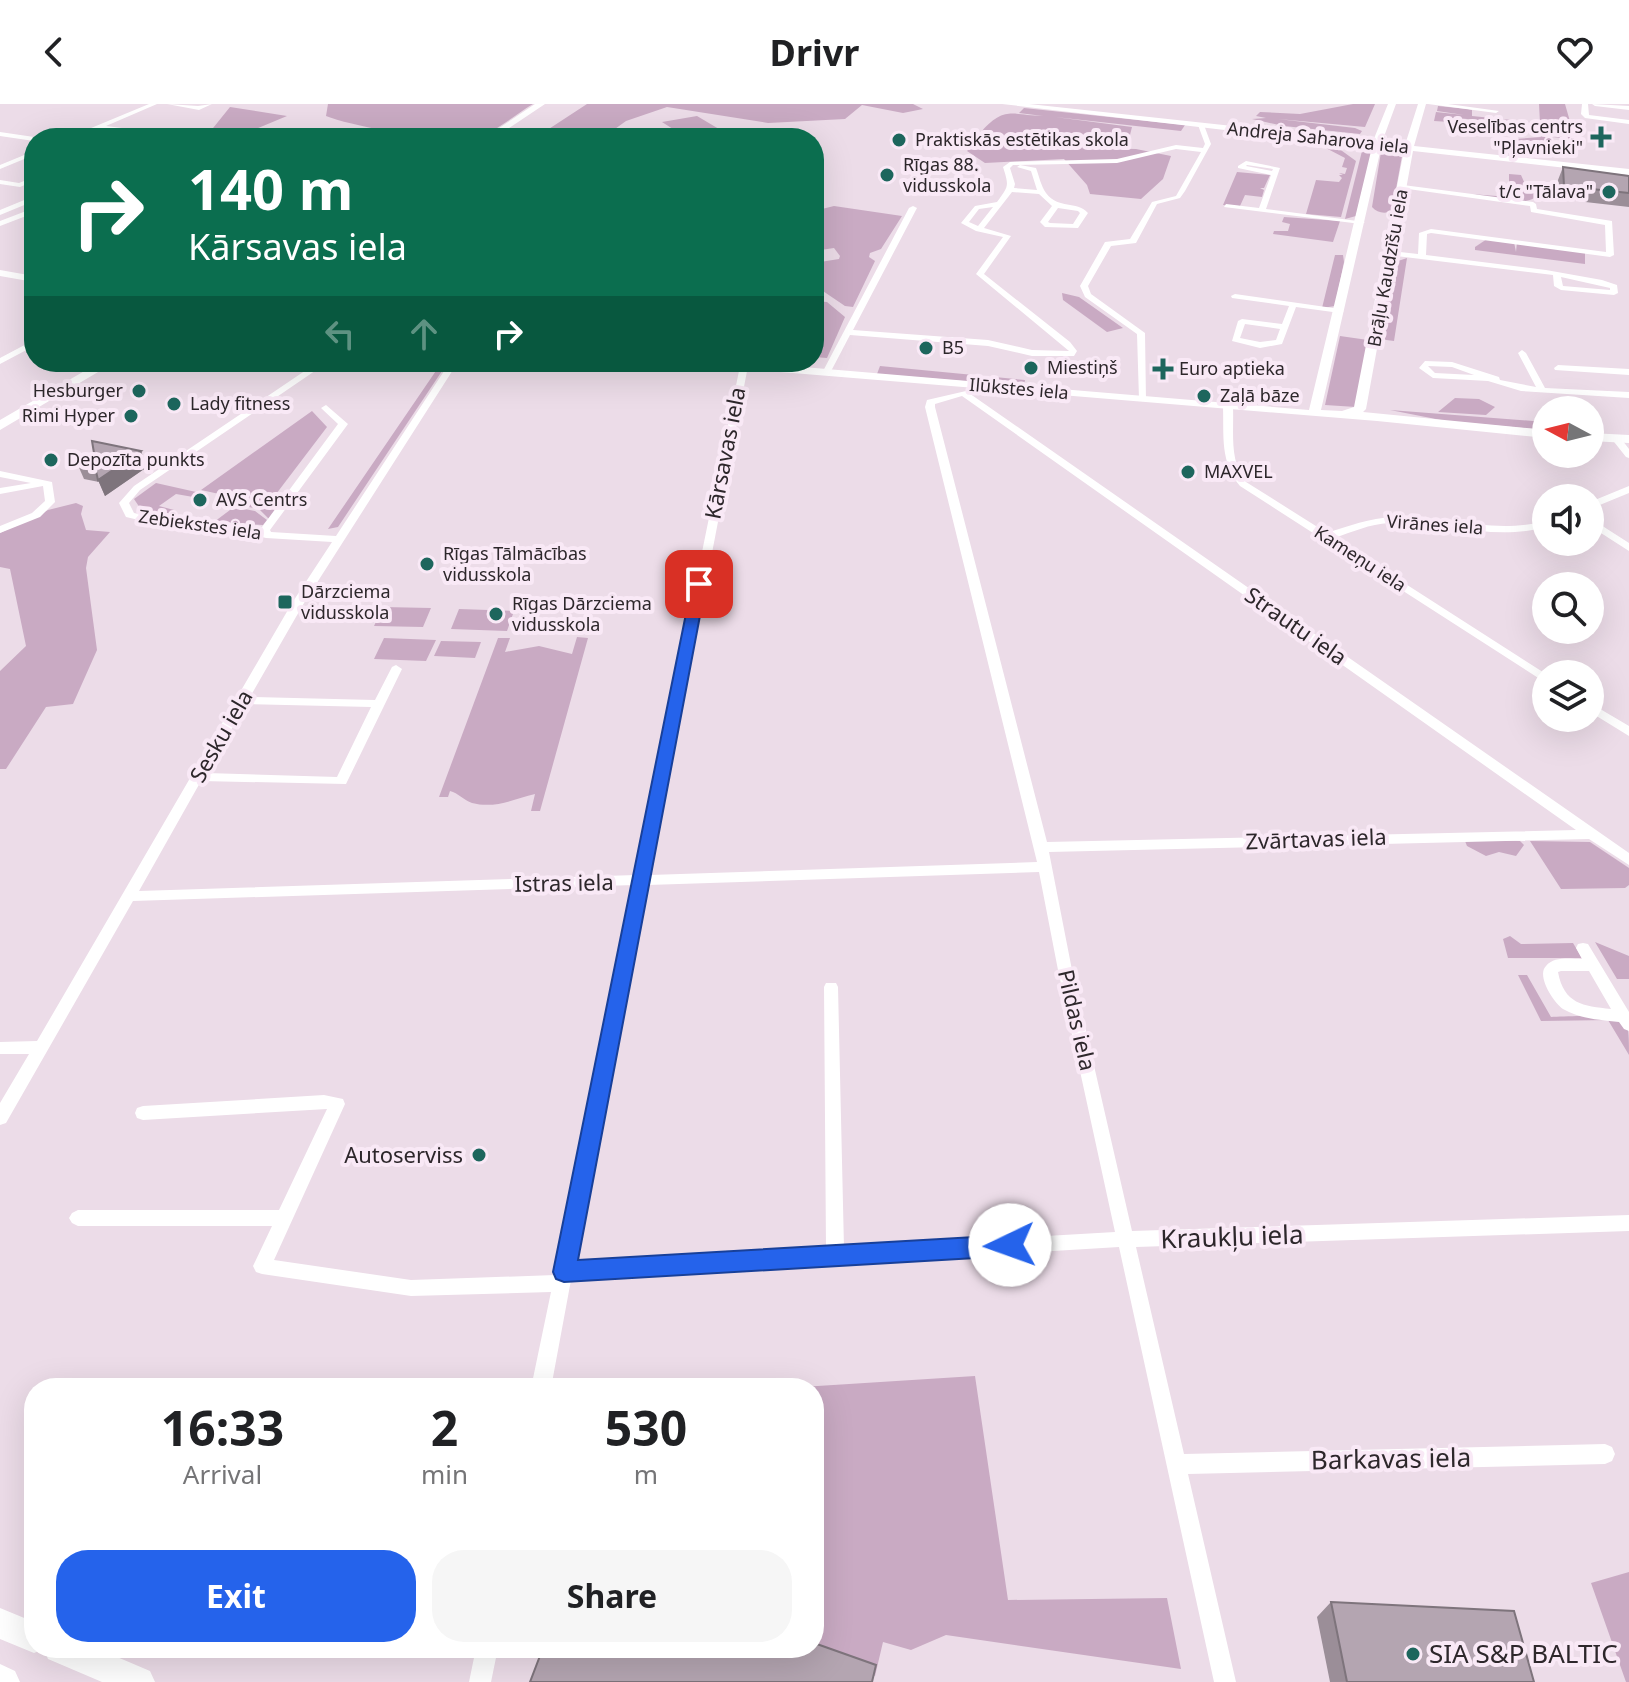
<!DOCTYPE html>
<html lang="en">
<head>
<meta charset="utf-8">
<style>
  :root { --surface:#fff; --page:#f6f6f6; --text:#202124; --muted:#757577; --accent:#2563eb }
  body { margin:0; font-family:"Noto Sans",sans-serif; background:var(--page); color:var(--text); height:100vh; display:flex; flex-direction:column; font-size:30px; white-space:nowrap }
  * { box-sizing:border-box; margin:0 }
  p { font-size:26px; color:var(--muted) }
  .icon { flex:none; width:44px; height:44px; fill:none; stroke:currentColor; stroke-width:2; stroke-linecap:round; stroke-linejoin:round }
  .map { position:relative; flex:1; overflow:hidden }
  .side { position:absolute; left:24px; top:1274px; width:800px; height:280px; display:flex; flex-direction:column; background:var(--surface); border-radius:32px; box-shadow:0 8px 32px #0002 }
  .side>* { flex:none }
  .top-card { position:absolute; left:24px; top:24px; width:800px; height:244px; border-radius:32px; box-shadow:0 8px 32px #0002; background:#0b6e4f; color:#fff; overflow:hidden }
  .needle { width:52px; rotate:277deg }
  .fabs { position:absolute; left:1532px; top:292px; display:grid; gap:16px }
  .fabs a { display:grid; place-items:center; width:72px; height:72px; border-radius:50%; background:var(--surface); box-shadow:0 8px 32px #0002; font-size:40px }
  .pin { position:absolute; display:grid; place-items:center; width:68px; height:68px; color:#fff; margin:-34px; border-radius:16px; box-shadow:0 4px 12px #0006 }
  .me { position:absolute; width:88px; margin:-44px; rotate:267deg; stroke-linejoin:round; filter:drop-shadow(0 0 6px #0008) }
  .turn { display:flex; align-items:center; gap:28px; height:168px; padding:0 32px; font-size:36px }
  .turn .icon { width:104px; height:104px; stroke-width:2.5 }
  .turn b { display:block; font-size:56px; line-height:68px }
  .lanes { display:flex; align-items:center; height:76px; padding:0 32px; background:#0003; justify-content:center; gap:40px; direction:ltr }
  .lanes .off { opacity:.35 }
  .eta { display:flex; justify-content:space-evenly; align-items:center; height:136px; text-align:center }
  .eta b { font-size:48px; font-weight:700; line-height:56px }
  .button { display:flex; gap:16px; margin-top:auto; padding:16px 32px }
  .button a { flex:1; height:92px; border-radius:32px; background:var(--accent); color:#fff; font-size:32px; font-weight:700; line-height:92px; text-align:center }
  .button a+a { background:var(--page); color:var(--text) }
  header { display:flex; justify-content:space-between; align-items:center; height:104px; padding:0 32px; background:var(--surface); font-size:36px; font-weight:700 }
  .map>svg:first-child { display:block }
  .green { fill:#c9aac3 }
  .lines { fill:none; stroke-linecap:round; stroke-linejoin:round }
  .street { fill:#fff; fill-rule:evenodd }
  .secondary { fill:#fff; fill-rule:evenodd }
  .wall { fill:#9b8e98 }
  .shaded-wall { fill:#7e747c }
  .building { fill:#b4a5b1; stroke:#7e747c; stroke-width:2 }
  .route { fill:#2563eb; stroke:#184099; stroke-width:2 }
  .poi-dot { fill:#1d665d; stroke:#f9e9f6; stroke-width:3 }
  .labels { text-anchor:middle; stroke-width:8; stroke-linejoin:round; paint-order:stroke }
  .far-poi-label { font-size:18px; fill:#2d272b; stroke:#f9e9f6; text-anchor:start }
  .far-street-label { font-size:18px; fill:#2d272b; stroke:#f9e9f6 }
  .street-label { font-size:22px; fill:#2d272b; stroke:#f9e9f6 }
  .poi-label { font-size:22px; fill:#2d272b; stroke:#f9e9f6; text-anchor:end }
  .near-street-label { font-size:26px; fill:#2d272b; stroke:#f9e9f6 }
  .near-poi-label { font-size:26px; fill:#2d272b; stroke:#f9e9f6; text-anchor:start }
</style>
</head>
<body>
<header><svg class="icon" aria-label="back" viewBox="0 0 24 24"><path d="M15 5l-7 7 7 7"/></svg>Drivr<svg class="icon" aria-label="heart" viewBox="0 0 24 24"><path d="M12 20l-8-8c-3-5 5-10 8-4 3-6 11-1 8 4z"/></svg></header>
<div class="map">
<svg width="1629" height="1578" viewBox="0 0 1629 1578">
  <rect width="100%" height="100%" fill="#ecdce8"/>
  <!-- green -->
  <path class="green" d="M328 0H533C516 10 493 30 474 34 446 39 353 23 326 12Z
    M587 0H913L923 5 903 9 862 1 845 15 768 19 667 3 626 17 608 30 613 34H535Z
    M1353 0H1375L1365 23 1278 15 1355 24 1362 27 1360 30 1284 22 1252 15 1266 14 1256 12 1260 8 1300 10Z
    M1539 0H1565L1571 21 1568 22 1571 23 1572 35 1552 33 1550 48 1546 49 1516 45 1515 41H1527L1515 39V35L1541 33 1543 25 1567 29V24L1456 14H1452L1450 18 1434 17 1436 8 1464 11 1437 7 1438 2 1468 5 1472 6V12L1540 19Z
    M230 3 287 12 234 34H205Z
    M1024 4 1185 21 1181 27 1055 13 1132 23 1129 35 1094 33 1088 44 1136 45 1171 52 1163 75 1141 95 1090 90 1087 81 1064 55 985 59 967 47 985 29 982 27C1005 2 1011 11 1043 12L1019 9Z
    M697 12 724 28 687 34 662 18Z
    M1257 30 1359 40 1358 46 1338 44 1356 57 1341 113 1306 110 1316 76 1339 78 1342 74 1339 71H1343L1339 69 1345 70 1347 64 1342 63 1345 54 1322 42 1271 36Z
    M1362 47H1372L1356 112 1345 115Z
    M1381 48 1402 52 1392 107C1385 110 1377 109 1372 103Z
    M1237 68 1270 71 1264 84H1260L1264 86 1262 93 1245 91 1240 102 1223 101Z
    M1509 70 1521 71 1525 80 1530 81V87L1540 89C1528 106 1489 93 1471 90L1509 93Z
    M834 102 902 112 881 145 870 149 869 153 875 157 853 203 845 202 814 181V159L839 155 840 152 834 144 814 147V107Z
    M1284 113 1340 117 1333 138 1273 130 1274 127H1288L1290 120 1282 118Z
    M1487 135 1514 138 1516 148 1517 138 1585 149V160L1475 146V143Z
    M1335 151H1343L1344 158 1335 202 1322 204Z
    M1407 154 1394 237 1379 235 1392 159Z
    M1062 189 1079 193 1123 224 1107 228 1063 196Z
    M814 197 827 198 845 213 827 254 814 253Z
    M1340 232 1368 236 1356 303 1325 301Z
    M442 258H448L338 423 328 425Z
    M880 262 1025 276 1024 282 877 270Z
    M1455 294 1479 295 1495 303 1486 311 1438 308Z
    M1390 306 1546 318V326L1446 317Z
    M312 307 327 323 267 402 277 404 269 415 259 405 235 400 233 393 201 386Z
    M156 379 205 390 199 394 176 390 159 402 174 406 167 412 142 407 134 395Z
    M76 399 83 402 81 410 86 426 110 428 88 453 86 464 97 546 73 600 46 603 6 665H0V567L26 542 10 465 0 463V429L48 406Z
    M234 403 255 407 267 416 263 421 214 418Z
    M383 503 431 504 423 523 374 522Z
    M459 505 514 507 507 527 451 525Z
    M577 533 588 534 540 707H531L535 690C514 695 495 705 472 699 464 696 458 689 450 687L448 693H439L498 534H510L505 548 539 542 572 550Z
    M384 534 436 536 426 557 374 555Z
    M441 537 481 538 475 554 434 552Z
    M1465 737H1520L1524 741 1516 752 1499 748 1486 752 1467 742Z
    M1530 737 1590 738 1629 764V781L1625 784 1561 785Z
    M1510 832 1521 840 1573 839 1582 854H1508L1503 835Z
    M1595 838 1629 852V875H1617Z
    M1518 871H1527L1551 913C1568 913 1620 907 1628 926 1629 933 1629 944 1629 951L1608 916 1541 917Z
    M975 1272 1008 1496 1167 1494 1181 1565 946 1531 911 1546 883 1538 875 1572 798 1544H814V1284H786Z
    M1629 1468V1578H1626L1591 1479Z"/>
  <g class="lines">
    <!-- street -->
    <path class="street" d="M149 0H157L106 22 146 27 148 30 100 24 76 34H67Z
      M167 0 198 2 212 0 199 6Z
      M1428 0H1448L1499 7 1496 9Z
      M1582 0H1588L1589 11 1629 16V20L1585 14 1581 10Z
      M1592 0 1629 2V6L1595 2Z
      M1201 19 1204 21 1211 40 1185 87 1180 94 1157 100 1136 139 1111 142 1088 182 1091 190 1145 229 1146 297 1139 295 1137 230 1085 193 1080 182 1105 138 1130 135 1152 98 1176 92 1201 48 1176 45 1117 59 1013 61 1010 64 1015 80 1014 84 1037 86 1031 67 1017 63 1020 61 1036 64C1039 72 1041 82 1046 89 1059 106 1076 96 1088 109L1078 124 1045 123 1040 118 1052 102 1039 90 1012 88 984 124 1011 132 984 170 1070 238 1077 247 1074 252H1032L988 242 850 231 829 271 822 269 909 104 913 102 917 104 853 226 988 236 1032 246 1069 247 976 170 1003 133 976 127 961 119 975 102 997 98C1009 82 1009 82 1003 63L1010 58 1117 55 1176 41 1203 44 1205 40 1198 21ZM993 103 978 122 969 118 979 105ZM1058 104 1078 107 1080 109 1073 120 1050 119 1048 118Z
      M0 28 34 33 36 34H34V37L0 32Z
      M34 47V51L0 65V61Z
      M1246 57 1280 64 1266 105 1365 118 1361 120 1224 103 1226 100 1259 104 1271 71 1238 64V62ZM1247 61 1273 65 1272 67 1246 62Z
      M34 73V77L20 83 0 80V76L19 79Z
      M1403 81 1533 98 1536 100 1537 105 1612 117 1614 151 1610 153 1431 129 1427 130 1426 151 1546 166 1602 176 1617 181 1618 189 1614 191 1561 186 1554 182 1553 171 1388 151V147H1391L1418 150 1419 129 1431 125 1606 148 1605 121 1531 108 1530 102 1401 84ZM1561 173 1610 184V186L1563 182Z
      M34 92V97L0 111V106Z
      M34 104V109L0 122V117Z
      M1235 190 1340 205 1344 207 1340 209 1296 203 1282 240 1260 244 1232 237 1238 217 1242 215 1282 220 1289 202 1232 194 1231 192ZM1245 220 1280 225 1276 236 1260 238 1240 234Z
      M34 236V242L0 260V254Z
      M1522 246 1526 249 1545 284 1629 288V294L1521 287 1488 277 1433 274 1419 264 1425 257 1452 258 1499 273 1500 276 1536 283 1518 249ZM1428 262 1452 263 1474 271 1435 269Z
      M318 258H328L140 386 129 399 134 409 173 418 262 423 338 320 321 304 326 301 348 320 270 426 271 428 336 432 450 258H458L304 499 250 593 375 596 392 563 396 561 402 565 346 680 201 677 139 787 636 771 740 262 744 259 748 262 650 771 1037 758 925 303 927 296 966 287 1629 749V761L1589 735 1049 748 1072 866 1132 1127 1629 1111V1127L1136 1143 1184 1350 1605 1340 1612 1343 1615 1350 1612 1357 1605 1360 1188 1370 1236 1578H1214L1119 1143 571 1176 551 1284H531L551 1188 411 1192 262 1170 256 1168 253 1162 272 1122H78L72 1119 69 1114 72 1109 78 1106H279L327 1005 143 1016 137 1014 135 1009 137 1004 143 1002 324 991 343 995 345 1000 274 1156 411 1176 555 1171 634 781 133 797 6 1019 0 1021V999L29 950H0V938L37 937 292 499 332 438 266 434 262 433 260 429 173 424 126 413 119 399 134 382ZM962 292 1576 726 1047 738 935 303V300ZM246 600 371 603 337 673 206 669ZM1039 768 1058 866 1115 1128 844 1144 838 883 836 879H826L824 883 826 1145 575 1159 648 781Z
      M1558 261 1629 265V271L1555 266 1554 264Z
      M1228 300 1233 303C1234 329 1229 357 1246 378L1327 429C1348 422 1370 414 1393 413 1446 411 1491 431 1546 417V423C1490 438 1443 416 1389 419 1370 420 1352 428 1334 434L1546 570V579L1240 382C1220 358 1224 332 1223 303Z
      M1613 332H1619L1629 345V354L1626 353 1611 334Z
      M0 367 52 378 55 398 40 413 0 429V422L32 409 45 397 43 382 0 390V384L31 379 0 373Z
      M1629 382V389L1590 405V398Z
      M1590 414 1629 439V447L1590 422Z
      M1590 599 1629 622V632L1590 608Z
      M1583 839 1588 840 1629 908V927L1624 925 1619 918C1601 916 1580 915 1563 905 1554 899 1536 872 1546 862 1554 852 1571 855 1582 855L1576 844 1578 840ZM1561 867H1589L1611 905C1583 902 1564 900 1558 868Z
      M476 1544H498L491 1578H469Z"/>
    <!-- secondary -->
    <path class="secondary" d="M535 0H545L494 34H484Z
      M1002 0H1029L1373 37 1388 0H1396L1382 38 1405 41 1418 0H1426L1414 42 1629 65V71L1413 47 1366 305 1363 308 1546 326V334L1377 317 695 261 693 258H743L1309 306 1372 43ZM1381 44 1404 46 1354 303 1342 307 1321 306Z
      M0 166 34 172V178L0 172Z
      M100 258H115L0 326V316Z
      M1590 329 1629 331V339L1590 337Z
      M0 1504 34 1518V1544H96L150 1567 155 1578H102L48 1555 44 1545 34 1549 0 1535Z
      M0 1560 15 1567 20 1578H0Z"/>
  </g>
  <!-- wall -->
  <path class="wall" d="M1563 63 1629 72V103L1559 95 1558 76Z
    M53 258H82L74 262Z
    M141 347 147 363 105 392 99 378 84 375 77 359Z
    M1331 1498 1534 1578H1330L1317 1513Z"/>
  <!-- shaded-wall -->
  <path class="shaded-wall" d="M73 258H82L74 262Z
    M141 347 147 363 105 392 98 376Z"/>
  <!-- building -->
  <path class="building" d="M1563 63 1629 72V89L1564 82Z
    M92 337 141 347 98 376 95 363 77 359 94 349Z
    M1331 1498 1514 1507 1534 1578H1347Z
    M814 1539 876 1561 872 1578H530L543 1544H814Z"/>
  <!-- route -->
  <path class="route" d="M699 476 706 480 578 1156 1010 1131 1018 1134 1022 1141 1018 1149 1010 1152 564 1178 556 1175 553 1168 692 480Z"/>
  <!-- markers -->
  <g class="poi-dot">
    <path d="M1597 21h8v8h8v8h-8v8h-8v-8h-8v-8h8z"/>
    <circle cx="899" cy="36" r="8"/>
    <circle cx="887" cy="71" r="8"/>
    <circle cx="1609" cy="88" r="8"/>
    <circle cx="926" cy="244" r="8"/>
    <circle cx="1031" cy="264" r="8"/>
    <path d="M1159 253h8v8h8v8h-8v8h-8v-8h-8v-8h8z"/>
    <circle cx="139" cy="287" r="8"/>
    <circle cx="1204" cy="292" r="8"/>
    <circle cx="174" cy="300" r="8"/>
    <circle cx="131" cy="312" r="8"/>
    <circle cx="51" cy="356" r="8"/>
    <circle cx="1188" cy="368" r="8"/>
    <circle cx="200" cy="396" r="8"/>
    <circle cx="427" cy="460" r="8"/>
    <rect x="277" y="490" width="16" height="16" rx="4"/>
    <circle cx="496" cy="510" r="8"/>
    <circle cx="479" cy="1051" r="8"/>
    <circle cx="1413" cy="1550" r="8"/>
  </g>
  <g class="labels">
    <!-- far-poi labels -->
    <g class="far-poi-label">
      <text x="1583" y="29" text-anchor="end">Veselības centrs<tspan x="1583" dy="21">"Pļavnieki"</tspan></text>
      <text x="915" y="42">Praktiskās estētikas skola</text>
      <text x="903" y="67">Rīgas 88.<tspan x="903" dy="21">vidusskola</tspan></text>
      <text x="1593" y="94" text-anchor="end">t/c "Tālava"</text>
      <text x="942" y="250">B5</text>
      <text x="1047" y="270">Miestiņš</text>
      <text x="1179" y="271">Euro aptieka</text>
      <text x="123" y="293" text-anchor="end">Hesburger</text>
      <text x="1220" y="298">Zaļā bāze</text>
      <text x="190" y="306">Lady fitness</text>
      <text x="115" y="318" text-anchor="end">Rimi Hyper</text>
      <text x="67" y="362">Depozīta punkts</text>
      <text x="1204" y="374">MAXVEL</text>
      <text x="216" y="402">AVS Centrs</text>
      <text x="443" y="456">Rīgas Tālmācības<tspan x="443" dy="21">vidusskola</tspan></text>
      <text x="301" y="494">Dārzciema<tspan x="301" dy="21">vidusskola</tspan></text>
      <text x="512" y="506">Rīgas Dārzciema<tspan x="512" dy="21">vidusskola</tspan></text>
    </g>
    <!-- far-street labels -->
    <g class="far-street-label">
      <text transform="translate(1318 34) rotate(6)" y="6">Andreja Saharova iela</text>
      <text transform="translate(1388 164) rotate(-80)" y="6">Brāļu Kaudzīšu iela</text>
      <text transform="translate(1019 285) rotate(5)" y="6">Ilūkstes iela</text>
      <text transform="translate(200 421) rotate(8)" y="6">Zebiekstes iela</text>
      <text transform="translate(1435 421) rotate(4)" y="6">Virānes iela</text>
      <text transform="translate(1360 455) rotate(33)" y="6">Kameņu iela</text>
    </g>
    <!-- street labels -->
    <g class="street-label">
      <text transform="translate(725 349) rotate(-79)" y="8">Kārsavas iela</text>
      <text transform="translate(1296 522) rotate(35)" y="8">Strautu iela</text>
      <text transform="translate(221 632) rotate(-60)" y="8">Sesku iela</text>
      <text transform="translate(1316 735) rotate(-2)" y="8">Zvārtavas iela</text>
      <text transform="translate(564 779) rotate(-1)" y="8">Istras iela</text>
      <text transform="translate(1077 916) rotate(77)" y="8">Pildas iela</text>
    </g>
    <!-- poi labels -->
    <g class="poi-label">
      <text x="463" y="1059">Autoserviss</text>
    </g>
    <!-- near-street labels -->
    <g class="near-street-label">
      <text transform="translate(1232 1133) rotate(-2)" y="9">Kraukļu iela</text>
      <text transform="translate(1391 1355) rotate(-1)" y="9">Barkavas iela</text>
    </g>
    <!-- near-poi labels -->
    <g class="near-poi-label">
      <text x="1429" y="1559">SIA S&amp;P BALTIC</text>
    </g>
  </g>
</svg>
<div class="fabs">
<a><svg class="needle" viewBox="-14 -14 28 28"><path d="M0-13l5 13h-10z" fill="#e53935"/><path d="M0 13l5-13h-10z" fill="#757577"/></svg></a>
<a><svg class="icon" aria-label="sound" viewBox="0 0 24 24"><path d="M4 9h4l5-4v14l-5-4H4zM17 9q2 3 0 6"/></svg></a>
<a><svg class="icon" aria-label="search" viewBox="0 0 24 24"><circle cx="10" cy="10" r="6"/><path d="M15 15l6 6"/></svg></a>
<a><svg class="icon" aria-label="layers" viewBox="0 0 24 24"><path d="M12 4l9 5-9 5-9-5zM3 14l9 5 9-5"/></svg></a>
</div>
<div class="pin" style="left:699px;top:480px;background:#d93025"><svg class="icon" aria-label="arrive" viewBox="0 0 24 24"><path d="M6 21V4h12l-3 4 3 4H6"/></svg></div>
<svg class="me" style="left:1010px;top:1141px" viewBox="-20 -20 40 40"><circle r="19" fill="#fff"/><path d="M0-13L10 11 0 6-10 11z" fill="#2563eb"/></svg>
<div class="top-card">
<div class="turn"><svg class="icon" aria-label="right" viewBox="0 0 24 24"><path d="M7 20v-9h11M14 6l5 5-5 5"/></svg><div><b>140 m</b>Kārsavas iela</div></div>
<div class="lanes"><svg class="icon off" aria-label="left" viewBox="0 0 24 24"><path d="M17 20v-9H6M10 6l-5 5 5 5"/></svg><svg class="icon off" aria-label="ahead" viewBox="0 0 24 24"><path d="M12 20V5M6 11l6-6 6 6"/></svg><svg class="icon" aria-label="right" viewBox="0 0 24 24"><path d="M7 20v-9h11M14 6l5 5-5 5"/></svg></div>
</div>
<section class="side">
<div class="eta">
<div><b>16:33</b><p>Arrival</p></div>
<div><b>2</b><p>min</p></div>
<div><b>530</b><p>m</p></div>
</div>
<div class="button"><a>Exit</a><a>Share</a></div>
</section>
</div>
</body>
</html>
